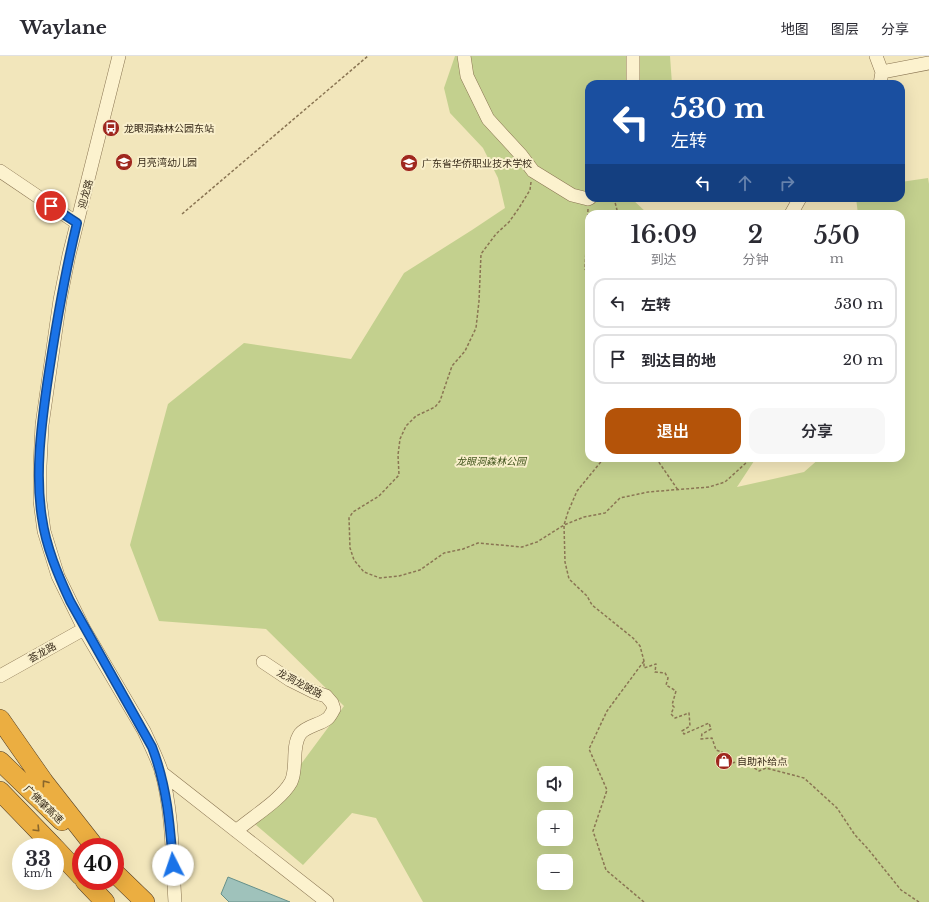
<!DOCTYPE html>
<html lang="zh">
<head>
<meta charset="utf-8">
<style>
  :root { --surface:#fff; --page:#f7f7f7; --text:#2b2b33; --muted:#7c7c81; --line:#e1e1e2; --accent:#b45309 }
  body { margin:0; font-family:"Libre Baskerville","Noto Sans SC",serif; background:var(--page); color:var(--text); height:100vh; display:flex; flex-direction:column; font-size:15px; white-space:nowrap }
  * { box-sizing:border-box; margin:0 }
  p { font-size:13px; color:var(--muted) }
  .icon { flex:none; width:22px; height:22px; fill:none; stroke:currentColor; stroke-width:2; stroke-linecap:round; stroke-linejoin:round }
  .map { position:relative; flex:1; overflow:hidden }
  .details { position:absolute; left:585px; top:154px; width:320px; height:252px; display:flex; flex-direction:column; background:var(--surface); border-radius:12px; box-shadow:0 4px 16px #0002 }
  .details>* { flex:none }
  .hud { position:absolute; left:585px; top:24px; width:320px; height:122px; border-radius:12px; box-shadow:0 4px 16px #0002; background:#1a4fa0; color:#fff; overflow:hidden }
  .controls { position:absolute; left:537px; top:710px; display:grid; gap:8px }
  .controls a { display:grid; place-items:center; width:36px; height:36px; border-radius:8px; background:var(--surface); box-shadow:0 4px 16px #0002; font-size:20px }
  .speed { position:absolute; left:12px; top:782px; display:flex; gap:8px; font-size:20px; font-weight:700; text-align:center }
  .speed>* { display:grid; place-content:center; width:52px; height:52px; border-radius:50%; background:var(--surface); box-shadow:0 4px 16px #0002; line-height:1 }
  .speed small { font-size:10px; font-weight:400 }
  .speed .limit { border:6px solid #d22; background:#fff; color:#111 }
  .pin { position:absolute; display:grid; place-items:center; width:34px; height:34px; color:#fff; margin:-17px; border:2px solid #fff; border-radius:50%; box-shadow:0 1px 4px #0007 }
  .me { position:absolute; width:44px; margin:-22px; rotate:356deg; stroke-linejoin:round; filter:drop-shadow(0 0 3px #0008) }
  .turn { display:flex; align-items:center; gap:14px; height:84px; padding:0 20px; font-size:18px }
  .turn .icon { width:52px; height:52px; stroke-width:2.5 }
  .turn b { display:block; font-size:28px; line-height:34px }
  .lanes { display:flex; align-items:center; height:38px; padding:0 20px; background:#0003; justify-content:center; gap:20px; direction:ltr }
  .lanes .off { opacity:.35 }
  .eta { display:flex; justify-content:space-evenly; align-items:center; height:68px; text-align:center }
  .eta b { font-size:24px; font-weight:600; line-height:28px }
  .cta { display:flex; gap:8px; margin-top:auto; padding:8px 20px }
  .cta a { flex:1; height:46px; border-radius:12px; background:var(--accent); color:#fff; font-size:16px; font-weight:600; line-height:46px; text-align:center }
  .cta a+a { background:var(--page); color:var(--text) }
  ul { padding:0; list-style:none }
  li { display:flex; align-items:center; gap:12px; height:50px; margin:0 8px 6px; padding:0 12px; border:2px solid var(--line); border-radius:12px }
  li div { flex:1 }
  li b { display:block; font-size:15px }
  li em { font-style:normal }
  header { display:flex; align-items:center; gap:24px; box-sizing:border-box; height:56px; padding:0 20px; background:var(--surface); border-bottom:1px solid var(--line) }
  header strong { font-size:19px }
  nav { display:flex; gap:22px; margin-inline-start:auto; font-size:14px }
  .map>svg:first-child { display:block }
  .green { fill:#c3d08e; fill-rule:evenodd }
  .water { fill:#9fc2bb; stroke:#669089 }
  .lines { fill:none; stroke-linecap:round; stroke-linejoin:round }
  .minor-casing { stroke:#8a7553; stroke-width:14 }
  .highway-casing { stroke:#574228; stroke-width:20 }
  .path { stroke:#8a7553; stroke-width:1.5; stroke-dasharray:3 2; stroke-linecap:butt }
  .minor { stroke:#fcf2ce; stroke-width:13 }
  .highway { stroke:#ebae41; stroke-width:19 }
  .oneway { stroke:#89662c }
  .route-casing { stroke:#114b97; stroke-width:10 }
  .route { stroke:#1a73e8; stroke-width:7 }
  .labels { text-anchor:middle; stroke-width:4; stroke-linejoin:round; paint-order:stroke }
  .poi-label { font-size:10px; fill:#382b1a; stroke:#f9efcb; text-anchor:start }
  .street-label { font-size:10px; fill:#382b1a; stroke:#f9efcb }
  .park-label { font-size:10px; font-style:italic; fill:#43561e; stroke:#f9efcb }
</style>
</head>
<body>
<header>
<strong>Waylane</strong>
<nav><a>地图</a><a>图层</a><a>分享</a></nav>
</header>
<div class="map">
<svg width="929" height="846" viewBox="0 0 929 846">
  <rect width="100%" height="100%" fill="#f2e6bb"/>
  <!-- green -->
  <path class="green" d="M455 0H670L672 28H589V142H631L648 158H589V402H756L737 431 804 416 820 402H901V158H858L856 142H901V126L928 122 929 128V846H423L376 762 352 757 303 809 256 769 344 650 266 573 159 565 130 489 168 348 244 287 351 303 404 217 472 174 505 152 498 122 483 92 450 57 444 32ZM544 717H566V739H544ZM544 761H566V783H544ZM544 805H566V827H544Z"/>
  <!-- water -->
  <path class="water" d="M228 821 290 846H229L221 838Z"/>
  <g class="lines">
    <defs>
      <path id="minor" d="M119 0 69 199 60 244 42 369 40 410V445L44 475 58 520 84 573 144 675C150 688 156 700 161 714 173 756 172 803 175 846
        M464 0 467 20 488 63 521 99 533 115 572 139 588 143 590 142
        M633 0V28
        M876 0 882 16 880 28
        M882 16 929 7
        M0 115 77 167
        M791 158 800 142
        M0 620 84 573
        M161 716 327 846
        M236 775C252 761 281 744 291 726 298 712 291 691 300 678 306 670 319 669 327 663 330 661 332 656 334 653L332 647 326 640 314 636 290 624 263 606"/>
      <path id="highway" d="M0 663 44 726 95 791
        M0 705 62 765
        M0 735 54 791
        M55 792 81 820
        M115 817 145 846
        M85 825 105 846"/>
    </defs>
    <!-- minor casing -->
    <use href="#minor" class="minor-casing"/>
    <!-- highway casing -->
    <use href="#highway" class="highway-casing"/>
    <!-- path -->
    <path class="path" d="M531 126 530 134 519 152 509 166 496 178 481 198 479 245 476 272 465 295 452 310 440 345 435 351 416 360 406 370 400 383 398 399 399 419 379 440 353 456 349 462 350 492 354 504 364 516 380 522 399 520 420 514 444 497 463 493 478 487 522 491 537 486 564 469 584 461 605 457 620 442 648 436 709 431 725 426 747 406 749 402
      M614 142 618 158
      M588 153 585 213 589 219
      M182 158 368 0
      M604 402 577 435 568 456 564 469 565 506 569 523 587 540 592 549 633 582 640 590 644 605V612L656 608 655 616 665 617 668 622 666 629 676 635 672 649 674 651 671 658 675 662 689 657 690 670 682 675 684 678 709 667 711 673 702 678 701 683 712 682 716 694 722 696 724 707H732L743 704 759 715 766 712 804 722 837 752 855 779 868 793 901 834 919 846
      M656 402 678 434
      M644 846 606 814 593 775 607 734 589 693 607 655 644 605"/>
    <!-- minor -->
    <use href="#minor" class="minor"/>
    <!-- highway -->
    <use href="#highway" class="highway"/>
  </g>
  <!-- one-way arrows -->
  <defs><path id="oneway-chevron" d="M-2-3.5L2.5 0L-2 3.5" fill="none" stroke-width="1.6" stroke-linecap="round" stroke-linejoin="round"/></defs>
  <g class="oneway">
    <use href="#oneway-chevron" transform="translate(45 727) rotate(-127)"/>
    <use href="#oneway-chevron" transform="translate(37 773) rotate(46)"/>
  </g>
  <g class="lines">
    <defs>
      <path id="route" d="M51 150 77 167C64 221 55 275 47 329 41 372 35 419 42 462 46 491 58 519 70 545L152 691C167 730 170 768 173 809"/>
    </defs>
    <!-- route casing -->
    <use href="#route" class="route-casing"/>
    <!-- route -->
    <use href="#route" class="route"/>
  </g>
  <!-- icons -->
  <defs>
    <symbol id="bus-disc" viewBox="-11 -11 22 22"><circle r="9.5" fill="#9f271e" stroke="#f9efcb"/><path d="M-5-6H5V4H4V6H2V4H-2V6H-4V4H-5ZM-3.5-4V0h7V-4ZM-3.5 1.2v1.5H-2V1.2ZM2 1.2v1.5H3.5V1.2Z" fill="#fff"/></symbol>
    <symbol id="school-disc" viewBox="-11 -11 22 22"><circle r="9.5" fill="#9f271e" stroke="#f9efcb"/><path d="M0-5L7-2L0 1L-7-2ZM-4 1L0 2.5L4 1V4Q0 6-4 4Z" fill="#fff"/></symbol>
    <symbol id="university-disc" viewBox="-11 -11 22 22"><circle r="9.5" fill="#9f271e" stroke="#f9efcb"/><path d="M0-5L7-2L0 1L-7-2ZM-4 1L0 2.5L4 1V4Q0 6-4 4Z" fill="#fff"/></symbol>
    <symbol id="shop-disc" viewBox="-11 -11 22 22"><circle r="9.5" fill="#9f271e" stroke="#f9efcb"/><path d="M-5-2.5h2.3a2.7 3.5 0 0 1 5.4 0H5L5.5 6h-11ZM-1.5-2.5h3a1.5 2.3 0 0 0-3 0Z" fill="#fff"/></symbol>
  </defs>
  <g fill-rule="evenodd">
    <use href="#bus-disc" x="101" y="62" width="20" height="20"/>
    <use href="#school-disc" x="114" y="96" width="20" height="20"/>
    <use href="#university-disc" x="399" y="97" width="20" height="20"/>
    <use href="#shop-disc" x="714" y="695" width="20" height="20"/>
  </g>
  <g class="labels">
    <!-- poi labels -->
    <g class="poi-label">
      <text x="124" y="76">龙眼洞森林公园东站</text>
      <text x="137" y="110">月亮湾幼儿园</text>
      <text x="422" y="111">广东省华侨职业技术学校</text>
      <text x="737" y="709">自助补给点</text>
    </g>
    <!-- street labels -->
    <g class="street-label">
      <text transform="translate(85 138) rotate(-75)" y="4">迎龙路</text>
      <text transform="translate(42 596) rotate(-29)" y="4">荟龙路</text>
      <text transform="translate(300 627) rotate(28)" y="4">龙洞龙陂路</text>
      <text transform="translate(44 748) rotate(44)" y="4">广佛肇高速</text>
    </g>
    <!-- park labels -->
    <g class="park-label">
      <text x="491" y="409">龙眼洞森林公园</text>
    </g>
  </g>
</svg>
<div class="controls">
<a><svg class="icon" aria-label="sound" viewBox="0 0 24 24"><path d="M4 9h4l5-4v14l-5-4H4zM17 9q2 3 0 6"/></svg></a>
<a>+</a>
<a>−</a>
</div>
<div class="speed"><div>33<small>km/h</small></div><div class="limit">40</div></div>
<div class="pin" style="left:51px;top:150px;background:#d93025"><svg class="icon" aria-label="arrive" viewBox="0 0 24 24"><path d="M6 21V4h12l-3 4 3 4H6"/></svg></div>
<svg class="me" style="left:173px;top:809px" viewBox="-20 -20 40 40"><circle r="19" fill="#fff"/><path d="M0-13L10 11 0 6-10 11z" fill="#1a73e8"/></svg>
<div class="hud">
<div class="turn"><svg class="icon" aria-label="left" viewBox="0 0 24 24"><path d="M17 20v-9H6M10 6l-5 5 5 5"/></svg><div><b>530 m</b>左转</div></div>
<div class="lanes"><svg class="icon" aria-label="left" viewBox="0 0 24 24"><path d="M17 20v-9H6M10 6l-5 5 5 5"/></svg><svg class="icon off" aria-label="ahead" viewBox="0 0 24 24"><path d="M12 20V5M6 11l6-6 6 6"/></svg><svg class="icon off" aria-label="right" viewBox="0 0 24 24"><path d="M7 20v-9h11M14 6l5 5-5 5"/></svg></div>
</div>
<section class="details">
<div class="eta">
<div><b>16:09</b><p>到达</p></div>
<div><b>2</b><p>分钟</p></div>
<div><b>550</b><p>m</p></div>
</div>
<ul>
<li><svg class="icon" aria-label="left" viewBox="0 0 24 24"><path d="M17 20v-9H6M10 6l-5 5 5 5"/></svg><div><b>左转</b></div><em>530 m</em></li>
<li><svg class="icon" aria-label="arrive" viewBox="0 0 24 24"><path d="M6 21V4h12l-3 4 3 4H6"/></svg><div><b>到达目的地</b></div><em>20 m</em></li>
</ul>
<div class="cta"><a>退出</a><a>分享</a></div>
</section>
</div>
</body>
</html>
